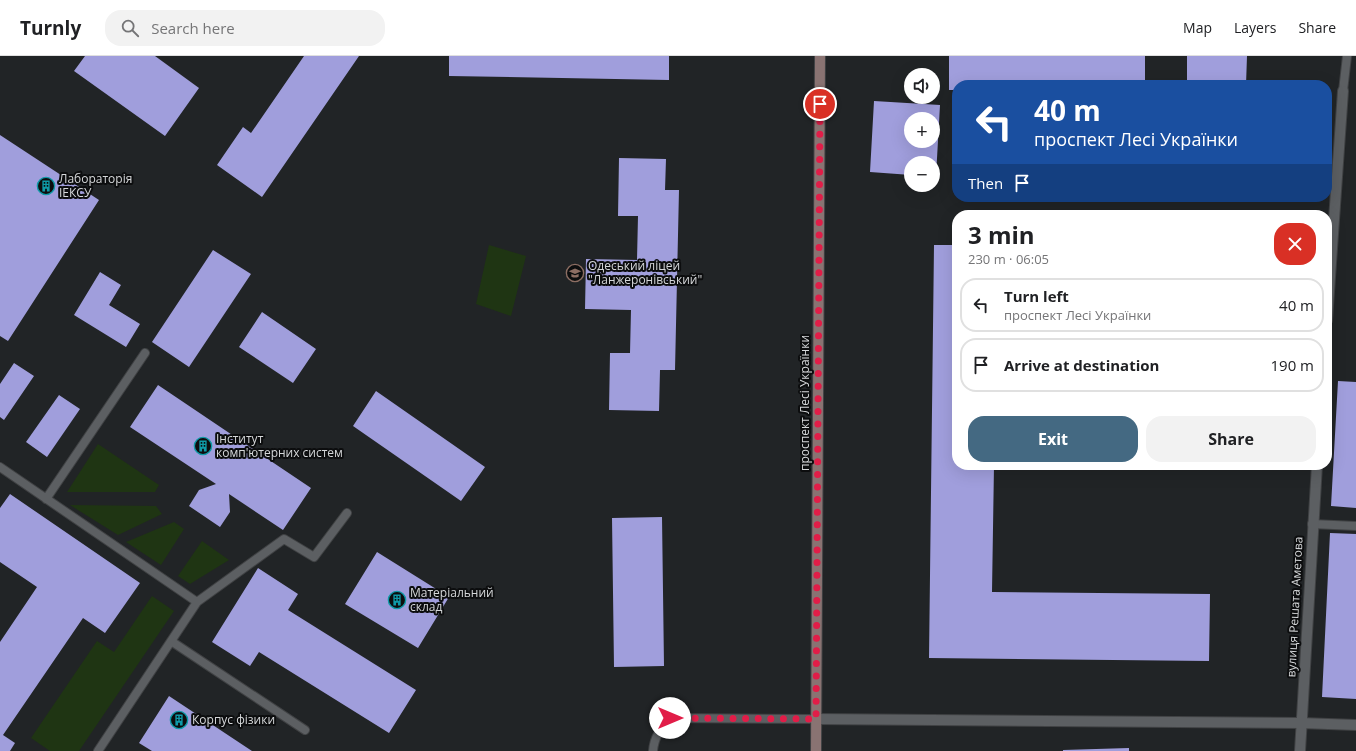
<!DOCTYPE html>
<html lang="en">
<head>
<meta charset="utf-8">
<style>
  :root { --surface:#fff; --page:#f2f2f2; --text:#202124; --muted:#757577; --line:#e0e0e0; --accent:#446982 }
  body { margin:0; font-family:"Open Sans",sans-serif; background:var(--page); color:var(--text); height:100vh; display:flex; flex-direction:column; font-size:15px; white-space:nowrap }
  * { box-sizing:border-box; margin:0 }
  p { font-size:13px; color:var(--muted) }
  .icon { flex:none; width:22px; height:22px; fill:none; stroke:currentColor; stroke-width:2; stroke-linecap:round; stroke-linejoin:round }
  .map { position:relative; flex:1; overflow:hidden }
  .details { position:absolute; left:952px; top:154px; width:380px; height:260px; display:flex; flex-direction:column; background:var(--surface); border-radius:16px; box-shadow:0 4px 16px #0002 }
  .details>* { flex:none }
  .guide { position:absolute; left:952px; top:24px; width:380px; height:122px; border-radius:16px; box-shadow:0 4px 16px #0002; background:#1a4fa0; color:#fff; overflow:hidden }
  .tools { position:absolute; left:904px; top:12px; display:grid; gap:8px }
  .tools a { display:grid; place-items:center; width:36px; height:36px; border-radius:50%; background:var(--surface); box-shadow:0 4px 16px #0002; font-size:20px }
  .pin { position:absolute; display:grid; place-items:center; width:34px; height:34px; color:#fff; margin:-17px; border:2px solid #fff; border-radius:50%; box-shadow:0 1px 4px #0007 }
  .me { position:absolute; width:44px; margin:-22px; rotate:90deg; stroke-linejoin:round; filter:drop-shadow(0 0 3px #0008) }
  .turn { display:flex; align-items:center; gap:14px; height:84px; padding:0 16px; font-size:18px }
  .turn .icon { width:52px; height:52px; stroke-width:2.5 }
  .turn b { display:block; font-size:28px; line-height:34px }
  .then { display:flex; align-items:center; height:38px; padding:0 16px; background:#0003; gap:8px; font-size:15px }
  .round { display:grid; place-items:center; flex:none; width:42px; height:42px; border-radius:16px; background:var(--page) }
  .headline { display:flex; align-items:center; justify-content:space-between; height:68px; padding:0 16px }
  h1 { font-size:24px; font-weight:700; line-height:30px }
  .cta { display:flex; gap:8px; margin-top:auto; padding:8px 16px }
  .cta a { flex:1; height:46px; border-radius:16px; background:var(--accent); color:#fff; font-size:16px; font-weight:700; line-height:46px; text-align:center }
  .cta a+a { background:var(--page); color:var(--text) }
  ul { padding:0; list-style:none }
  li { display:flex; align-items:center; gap:12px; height:54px; margin:0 8px 6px; padding:0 8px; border:2px solid var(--line); border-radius:16px }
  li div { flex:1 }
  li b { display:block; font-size:15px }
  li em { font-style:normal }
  header { display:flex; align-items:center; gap:24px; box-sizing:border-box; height:56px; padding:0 20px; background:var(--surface); border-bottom:1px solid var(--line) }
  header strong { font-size:19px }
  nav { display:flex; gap:22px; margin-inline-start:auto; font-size:14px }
  .search { width:280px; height:36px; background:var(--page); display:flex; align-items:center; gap:10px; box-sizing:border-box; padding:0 14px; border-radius:16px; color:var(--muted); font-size:15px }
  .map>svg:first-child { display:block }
  .green { fill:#1f3513 }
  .building { fill:#a09edc; fill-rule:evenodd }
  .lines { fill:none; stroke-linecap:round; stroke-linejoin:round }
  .lane-casing { stroke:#404244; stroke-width:10 }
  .street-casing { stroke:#404244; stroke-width:12 }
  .secondary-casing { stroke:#404244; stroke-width:12 }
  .lane { stroke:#5c5f62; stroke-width:8 }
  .street { stroke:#5c5f62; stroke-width:10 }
  .secondary { stroke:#897372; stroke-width:10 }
  .route { stroke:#e11d48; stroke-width:7; stroke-dasharray:0 12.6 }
  .labels { text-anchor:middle; stroke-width:4; stroke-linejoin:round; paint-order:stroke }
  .poi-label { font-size:12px; fill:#d5d7d9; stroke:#0c0d0e; text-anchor:start }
  .street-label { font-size:12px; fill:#d5d7d9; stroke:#0c0d0e }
</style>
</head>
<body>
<header>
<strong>Turnly</strong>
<div class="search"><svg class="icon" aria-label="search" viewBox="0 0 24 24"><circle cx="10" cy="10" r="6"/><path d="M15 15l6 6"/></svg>Search here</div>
<nav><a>Map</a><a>Layers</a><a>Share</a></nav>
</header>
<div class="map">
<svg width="1356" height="695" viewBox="0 0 1356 695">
  <rect width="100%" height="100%" fill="#212426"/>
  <!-- green -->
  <path class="green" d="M489 189 526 200 511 260 476 248Z
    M98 388 159 429 155 436H67Z
    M70 449 156 450 162 458 118 479Z
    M174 466 184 473 161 509 126 486Z
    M202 485 229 504 190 528 178 520Z
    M152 540 174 555 79 695H50L31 682 97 585 114 596Z"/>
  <!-- building -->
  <path class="building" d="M85 0H155L199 32 165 80 74 15Z
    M304 0H359L262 141 217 109 243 71 251 77Z
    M449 0H669V24L449 20Z
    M949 0H1145V29H957V34H949Z
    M1187 0H1247L1246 29H1187Z
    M874 45 940 49 936 120H933V107H911V119L870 116ZM911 63H933V85H911Z
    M0 79 99 144 8 285 0 280Z
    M619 102 666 103 665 134H679L675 314H660L659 355 609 354 610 297H630L631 254 585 253 586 203 637 204 638 160H618Z
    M934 189H957V409H994L992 536 1210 538 1209 605 929 602Z
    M213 194 251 218 189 311 152 286Z
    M100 216 121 229 109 249 140 268 126 291 74 259Z
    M262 256 316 293 293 327 239 291Z
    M14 307 34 320 4 364 0 361V328Z
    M1338 325 1356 326V452L1331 450Z
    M158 329 311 432 283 474 229 438 230 456 220 471 189 450 199 434 216 428 130 371Z
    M376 335 485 411 461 445 353 370Z
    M59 339 80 353 47 401 26 386Z
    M10 438 140 527 105 577 83 562 3 679 15 687 10 695H0V586L37 531 0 506V452Z
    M662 461 664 610 614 611 612 462Z
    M1330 477 1356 478V643L1322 641Z
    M377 496 449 541 418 592 345 548Z
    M258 512 298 538 288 554 416 634 389 677 259 596 250 610 212 586Z
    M169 640 252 695H152L139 687Z
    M1129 692V695H1063V694Z"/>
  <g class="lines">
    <defs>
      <path id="lane" d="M1343 35 1347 0
        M0 411 197 546
        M46 443 145 297
        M1312 468 1356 470
        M171 585 305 674
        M98 695 197 546 284 483 314 501 347 457
        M653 695C654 681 661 672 670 662L816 663"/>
      <path id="street" d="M1327 264 1343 35
        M816 663 1301 667 1356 669
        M1300 695 1317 409"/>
      <path id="secondary" d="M816 695 820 0"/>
    </defs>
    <!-- lane casing -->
    <use href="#lane" class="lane-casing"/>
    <!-- street casing -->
    <use href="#street" class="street-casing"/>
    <!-- secondary casing -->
    <use href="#secondary" class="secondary-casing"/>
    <!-- lane -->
    <use href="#lane" class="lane"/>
    <!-- street -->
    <use href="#street" class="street"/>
    <!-- secondary -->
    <use href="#secondary" class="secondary"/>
  </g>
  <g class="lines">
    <!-- route -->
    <path class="route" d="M670 662 816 663 820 48"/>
  </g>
  <!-- icons -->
  <defs>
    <symbol id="building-ring" viewBox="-11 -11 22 22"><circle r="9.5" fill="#0c0d0e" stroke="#0f9aa8" stroke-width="1.5"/><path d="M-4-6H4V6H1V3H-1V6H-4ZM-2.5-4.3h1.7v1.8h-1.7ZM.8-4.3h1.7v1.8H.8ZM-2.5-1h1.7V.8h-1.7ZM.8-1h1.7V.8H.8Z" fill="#0f9aa8"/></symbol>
    <symbol id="school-ring" viewBox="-11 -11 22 22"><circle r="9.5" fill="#0c0d0e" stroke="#8d6e63" stroke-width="1.5"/><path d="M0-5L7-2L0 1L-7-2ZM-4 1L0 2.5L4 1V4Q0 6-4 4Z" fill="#8d6e63"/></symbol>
  </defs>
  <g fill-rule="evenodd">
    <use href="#building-ring" x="36" y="120" width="20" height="20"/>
    <use href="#school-ring" x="565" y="207" width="20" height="20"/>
    <use href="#building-ring" x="193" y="380" width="20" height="20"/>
    <use href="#building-ring" x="387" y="534" width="20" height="20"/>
    <use href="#building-ring" x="169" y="654" width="20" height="20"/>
  </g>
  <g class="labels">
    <!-- poi labels -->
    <g class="poi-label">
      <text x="59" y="127">Лабораторія<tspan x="59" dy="14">ІЕКСУ</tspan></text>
      <text x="588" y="214">Одеський ліцей<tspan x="588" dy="14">"Ланжеронівський"</tspan></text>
      <text x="216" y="387">Інститут<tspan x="216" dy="14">комп'ютерних систем</tspan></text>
      <text x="410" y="541">Матеріальний<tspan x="410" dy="14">склад</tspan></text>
      <text x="192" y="668">Корпус фізики</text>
    </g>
    <!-- street labels -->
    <g class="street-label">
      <text transform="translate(805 347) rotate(-90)" y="4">проспект Лесі Українки</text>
      <text transform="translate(1295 551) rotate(-87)" y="4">вулиця Решата Аметова</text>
    </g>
  </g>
</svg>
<div class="tools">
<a><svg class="icon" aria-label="sound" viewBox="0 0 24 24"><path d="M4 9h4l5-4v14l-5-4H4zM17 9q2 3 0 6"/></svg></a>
<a>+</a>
<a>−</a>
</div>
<div class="pin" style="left:820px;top:48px;background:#d93025"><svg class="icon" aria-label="arrive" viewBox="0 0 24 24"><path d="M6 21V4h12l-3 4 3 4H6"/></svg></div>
<svg class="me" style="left:670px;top:662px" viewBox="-20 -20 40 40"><circle r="19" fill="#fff"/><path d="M0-13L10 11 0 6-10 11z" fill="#e11d48"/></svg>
<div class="guide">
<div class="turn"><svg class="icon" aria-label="left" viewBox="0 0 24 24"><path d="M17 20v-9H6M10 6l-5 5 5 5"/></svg><div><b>40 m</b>проспект Лесі Українки</div></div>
<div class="then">Then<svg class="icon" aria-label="arrive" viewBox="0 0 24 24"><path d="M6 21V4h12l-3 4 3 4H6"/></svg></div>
</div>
<section class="details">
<div class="headline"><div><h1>3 min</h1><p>230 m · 06:05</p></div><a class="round" style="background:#d93025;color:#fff"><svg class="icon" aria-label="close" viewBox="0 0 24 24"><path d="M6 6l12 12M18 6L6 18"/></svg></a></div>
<ul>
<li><svg class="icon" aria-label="left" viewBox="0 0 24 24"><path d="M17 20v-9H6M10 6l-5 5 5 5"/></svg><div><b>Turn left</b><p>проспект Лесі Українки</p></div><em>40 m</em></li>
<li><svg class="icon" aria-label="arrive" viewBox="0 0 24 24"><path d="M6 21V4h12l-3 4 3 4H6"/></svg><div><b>Arrive at destination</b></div><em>190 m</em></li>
</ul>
<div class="cta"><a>Exit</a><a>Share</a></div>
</section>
</div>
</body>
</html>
